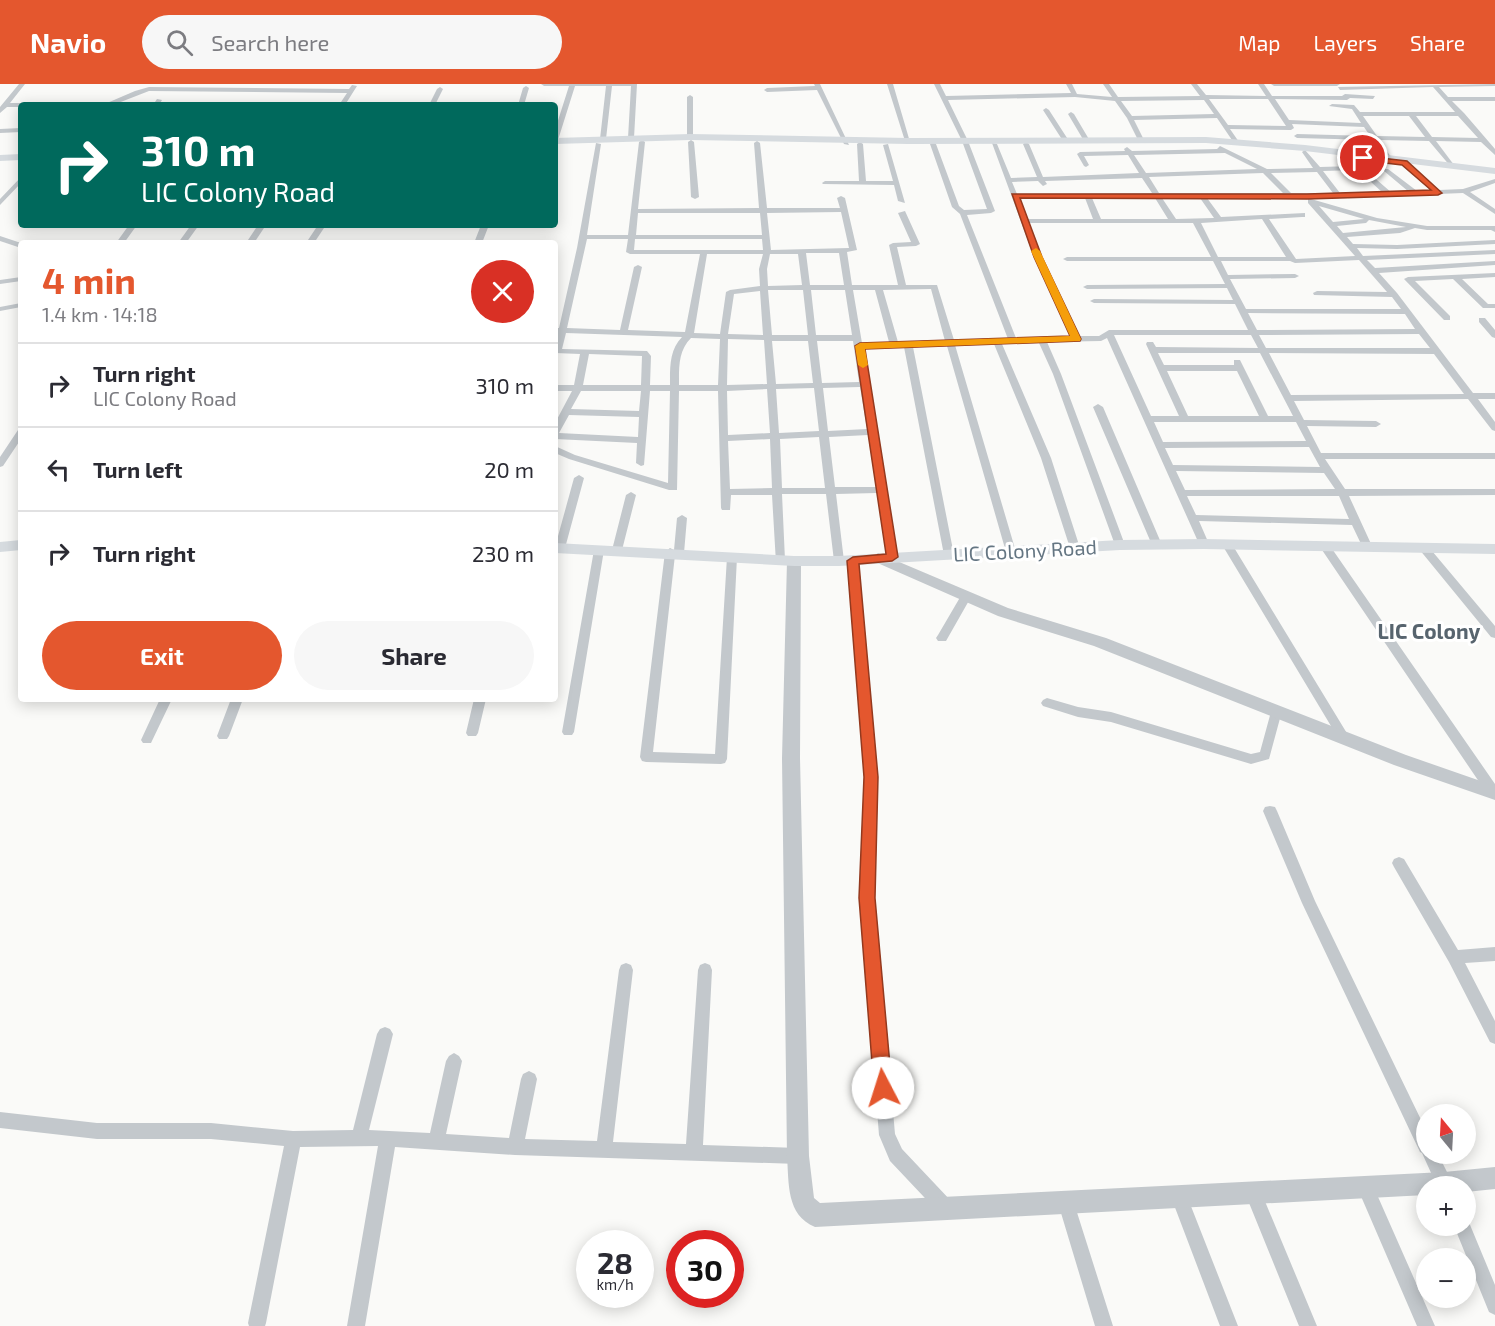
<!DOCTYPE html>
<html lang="en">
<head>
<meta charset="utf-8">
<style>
  :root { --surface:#fff; --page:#f7f7f7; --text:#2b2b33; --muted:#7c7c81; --line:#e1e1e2; --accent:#e4572e }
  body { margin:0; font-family:"Exo 2",sans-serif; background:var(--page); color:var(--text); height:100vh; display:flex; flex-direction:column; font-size:22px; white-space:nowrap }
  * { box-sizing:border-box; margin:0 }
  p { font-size:20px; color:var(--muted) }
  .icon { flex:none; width:33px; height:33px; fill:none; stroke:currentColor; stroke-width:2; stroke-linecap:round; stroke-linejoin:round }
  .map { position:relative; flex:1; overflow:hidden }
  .sheet { position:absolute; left:18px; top:156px; width:540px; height:462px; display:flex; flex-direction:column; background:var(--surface); border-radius:6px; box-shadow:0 3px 15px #0003 }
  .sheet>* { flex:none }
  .banner { position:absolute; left:18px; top:18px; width:540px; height:126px; border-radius:6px; box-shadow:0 3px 15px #0003; background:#00695c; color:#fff; overflow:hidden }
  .needle { width:39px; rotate:342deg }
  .controls { position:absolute; left:1416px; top:1020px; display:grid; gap:12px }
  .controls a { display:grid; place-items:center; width:60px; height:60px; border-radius:50%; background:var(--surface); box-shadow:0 3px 15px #0003; font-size:30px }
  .speed { position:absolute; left:576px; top:1146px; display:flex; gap:12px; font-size:30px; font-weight:700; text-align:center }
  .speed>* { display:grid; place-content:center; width:78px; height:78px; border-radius:50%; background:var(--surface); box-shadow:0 3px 15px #0003; line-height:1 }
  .speed small { font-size:15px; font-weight:400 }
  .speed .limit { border:9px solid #d22; background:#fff; color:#111 }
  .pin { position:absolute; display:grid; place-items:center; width:51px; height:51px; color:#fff; margin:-26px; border:3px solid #fff; border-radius:50%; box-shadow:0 2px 6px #0007 }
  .me { position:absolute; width:66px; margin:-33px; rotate:355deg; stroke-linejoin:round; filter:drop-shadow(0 0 4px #0008) }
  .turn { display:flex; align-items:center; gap:21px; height:126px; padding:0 24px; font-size:27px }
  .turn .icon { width:78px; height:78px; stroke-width:2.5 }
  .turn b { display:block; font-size:42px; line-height:51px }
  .round { display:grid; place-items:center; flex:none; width:63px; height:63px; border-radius:32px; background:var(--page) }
  .headline { display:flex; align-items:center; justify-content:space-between; height:102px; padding:0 24px }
  h1 { font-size:36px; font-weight:700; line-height:45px; color:var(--accent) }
  .action { display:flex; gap:12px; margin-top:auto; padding:12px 24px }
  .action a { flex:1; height:69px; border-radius:36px; background:var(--accent); color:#fff; font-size:24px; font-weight:700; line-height:69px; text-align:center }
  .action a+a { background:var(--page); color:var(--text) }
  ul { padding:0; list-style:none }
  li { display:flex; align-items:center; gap:18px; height:84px; padding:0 24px; border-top:2px solid var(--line) }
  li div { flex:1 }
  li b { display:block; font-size:22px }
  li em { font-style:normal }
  header { display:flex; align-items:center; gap:36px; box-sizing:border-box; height:84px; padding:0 30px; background:var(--accent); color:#fff }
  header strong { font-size:28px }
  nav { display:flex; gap:33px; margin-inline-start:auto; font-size:21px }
  .search { width:420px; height:54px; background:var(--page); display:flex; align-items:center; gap:15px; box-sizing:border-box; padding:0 21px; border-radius:33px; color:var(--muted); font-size:22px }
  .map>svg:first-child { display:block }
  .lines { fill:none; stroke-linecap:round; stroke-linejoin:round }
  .minor { fill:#c3c8cc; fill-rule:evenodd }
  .tertiary { fill:#c3c8cc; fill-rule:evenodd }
  .secondary { fill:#d6dbdf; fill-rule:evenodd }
  .route { fill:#e4572e; stroke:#94391e; stroke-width:1.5 }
  .slow { fill:#f59e0b }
  .labels { text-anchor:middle; stroke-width:6; stroke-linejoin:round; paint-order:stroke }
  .street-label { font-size:20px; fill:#657683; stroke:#fff }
  .neighbourhood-label { font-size:21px; font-weight:bold; fill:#57646e; stroke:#fff }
</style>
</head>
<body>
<header>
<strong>Navio</strong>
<div class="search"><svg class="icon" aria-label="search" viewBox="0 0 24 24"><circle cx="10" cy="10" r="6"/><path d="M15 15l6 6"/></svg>Search here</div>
<nav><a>Map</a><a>Layers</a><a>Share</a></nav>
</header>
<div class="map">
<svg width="1495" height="1242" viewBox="0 0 1495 1242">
  <rect width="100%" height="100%" fill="#fafaf8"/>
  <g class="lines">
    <!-- minor -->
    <path class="minor" d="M19 0H25L10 19H107L135 7 149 3 349 5 352 1 357 2 345 21H339L347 9 149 7 113 21H21V23H7L0 29V23Z
      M541 0H637L634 54 631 56 628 54 631 2H612L606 55 603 57 600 55 606 2H575L558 56 555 58V46L569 2H544Z
      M814 0H820L849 61 844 60 817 6 767 8 764 6 767 4 815 2Z
      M887 0H893L910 58 905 57Z
      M934 0H940L946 12 1071 9 1066 0H1072L1077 10 1112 13 1103 0H1109L1118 13 1200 12 1191 0H1197L1206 11 1266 12 1258 0H1264L1272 12H1342L1345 10 1375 12 1373 15 1350 14 1347 16 1275 15 1289 36 1361 39 1352 25 1329 22 1332 20 1354 21 1360 28H1455L1433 3 1340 6 1338 3 1495 0V2L1439 3 1448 13H1495V17H1452L1464 29 1495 65V71L1481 58 1436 57 1454 81 1451 83 1429 57 1379 56 1391 73 1388 75 1386 74 1373 56 1297 54 1294 52 1297 50 1370 52 1364 43 1292 40 1294 44 1291 46 1230 45 1239 58 1236 60 1234 59 1217 34 1134 36 1144 56 1141 58 1138 56 1127 34 1115 17 1075 13 948 16 968 57 995 127 991 129 967 131 1016 254 1071 252 1034 173 992 59 997 60 1011 94 1037 93 1023 60 1026 58 1029 60 1043 93 1139 89 1128 71 1084 72 1089 81 1086 83 1084 82 1077 70 1080 68 1125 67 1124 65 1127 63 1132 67 1217 65 1220 62 1267 85 1313 84 1302 68 1305 66 1320 83 1353 82 1343 72 1348 71 1392 109 1409 108 1384 87V85H1388L1417 107H1431L1402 80 1401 79 1404 77 1439 106 1463 105 1495 95V99L1470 108 1495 125V130L1463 109 1339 114H1207L1221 133 1305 129V133H1302L1269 135 1296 175 1355 172 1308 119V115H1311L1377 134 1427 142H1495V148L1491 146H1427L1415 144 1400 149 1347 153 1353 160 1397 161 1495 156V160L1397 165 1357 164 1363 172 1495 166V170L1367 176 1375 184 1495 177V181L1379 189 1397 209 1473 309H1495V315H1478L1495 338V347L1492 346 1468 315 1294 317 1304 336 1376 337 1381 340 1376 343 1307 342 1321 369H1495V375H1325L1345 405H1495V411L1349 412 1372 462 1367 466 1362 462 1352 441 1199 437 1209 460 1208 462H1200L1107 254 1101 257 1047 258 1061 290 1125 461 1120 464 1115 461 1053 290 1039 259 1002 260 1051 374 1080 464 1075 468 1070 464 1041 374 994 260 955 261 1016 468 1011 472 1006 468 947 262 913 263 954 471 949 475 944 471 904 263 863 264 868 298 870 300 869 302 897 473 896 476 892 477 887 473 877 409 836 410 844 477 839 481 834 477 826 410H782L785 476 784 479H776L772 411H731L730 426H722L721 424 718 307H679L677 406H669L569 375 555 369V362L575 371 668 399 670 307H650L644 381 641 382 636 379 637 359 555 355V339L572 307H555V301H574L580 270 555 269 558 249 555 248V244H559L577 164 596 59 601 60 587 151H628L639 58 642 56 645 58 638 125 759 124 754 59 757 57 760 59 767 124H840L837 114 841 112 845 114 857 166 847 168 852 201H898L889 161 893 159 911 158 898 129 905 127 920 160 916 162 897 163 906 201H937L954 256 1008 255 960 130 952 123 930 60 933 58 936 60 959 122 964 126 987 125 962 57ZM1209 15H1268L1286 42 1228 41ZM1204 16 1214 30 1132 32 1121 17ZM1363 32H1409L1425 53 1377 52ZM1416 32H1458L1478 54 1432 53ZM1225 69 1257 85 1146 89 1134 71ZM1358 86 1383 109H1340L1323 87ZM1317 88 1333 109H1291L1271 89ZM1263 89 1283 109H1159L1149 93ZM1142 94 1152 109 1017 110 1012 98 1038 97 1043 102 1047 100 1045 97ZM1019 114H1085L1093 135H1027ZM1092 114H1155L1168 135H1101ZM1162 114H1200L1214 134 1176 135ZM1319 122 1364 135 1333 138ZM841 128 849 164 771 166 767 129ZM638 129H760L762 151H636ZM1262 135 1286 173H1218L1201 139ZM1369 136 1406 143 1343 149 1337 142 1366 139ZM1029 139H1193L1211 173H1067L1063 175 1067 177H1213L1225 200 1087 201 1083 203 1087 205 1227 204 1233 216 1094 215 1090 217 1094 219 1235 220 1248 246H1109L1099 252H1079L1042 173ZM587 155H628L626 168 630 170H700L685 248 628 246 642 183 638 181 634 183 620 246 567 244ZM635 155H762L763 166H634ZM806 169H839L844 201H810ZM707 170H763L759 185 760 202 730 206 726 208 720 250 694 249ZM770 170H798L802 201 768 202 767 185ZM1359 176 1387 208 1317 207 1313 209 1314 211 1392 213 1401 225H1246L1230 195 1295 194 1299 192 1295 190 1228 191 1221 177H1290L1295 179ZM931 205 945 257 898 258 883 206ZM768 206H803L808 251H772ZM811 206H845L852 251H816ZM853 206H875L889 258 862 259ZM760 207 763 251 728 250 734 210ZM1248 229 1405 230 1415 245 1257 246ZM566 249 682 253C669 266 670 285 670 301H650L651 272 647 267 562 265ZM1419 250 1430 264H1266L1259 251ZM1114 251H1251L1258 264 1156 263 1153 258H1147L1146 260 1179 332H1151ZM691 254 720 255 718 301H679C679 284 678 267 691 254ZM728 255 764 256 767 300 727 301ZM772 257H808L813 299 776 300ZM817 257H853L859 298 822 299ZM1158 269H1260L1293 332H1268L1240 276H1234V281H1164ZM1269 269 1434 270 1464 310 1291 311ZM589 270 642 272 641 301H583ZM1167 287H1237L1259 332H1188ZM860 303 867 345 828 347 823 304ZM814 304 819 347 779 349 776 305ZM767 305 770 349 728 351 727 307ZM581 307H641L639 327 571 325ZM569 331 639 333 638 353 559 349ZM1154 338H1296L1306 357 1163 358ZM868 351 876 403H835L829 353ZM819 353 825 404H782L780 355ZM770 355 772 404 730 405 728 357ZM1309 363 1320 383 1173 381 1165 364ZM1176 387 1324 389 1335 405 1185 406ZM1187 412H1339L1349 435 1196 431Z
      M1271 0H1340L1337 2H1274Z
      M526 2 529 4 524 21H518L523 4Z
      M440 3 443 5 435 21H429L437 5Z
      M690 11 693 13V53L690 55 687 53V13Z
      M157 15 162 16 159 21H153Z
      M1046 24 1049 26 1069 57 1068 58 1063 57 1043 26Z
      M1071 28 1074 30 1090 57 1089 58 1084 57 1068 30Z
      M21 44V48L0 49V45Z
      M691 56 694 58 699 113 695 115 691 113 688 58Z
      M860 58 863 60 866 97H893L883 61 888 60 905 119 898 117 894 101 823 100 822 99 825 97H859L857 60Z
      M21 93V99L0 121V115Z
      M28 141H36L31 144Z
      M129 141H137L124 159H116Z
      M191 141H199L186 159H178Z
      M258 141H266L254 159H246Z
      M318 141H326L314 159H306Z
      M481 141H489L482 159H474Z
      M0 152 21 159V164L0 157Z
      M1495 189V193L1462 195 1488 220H1495V224H1483L1453 195 1415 197 1450 232V236H1444L1404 195 1408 193Z
      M21 193V197L0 200V196Z
      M21 219V223L0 227V223Z
      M1479 234H1485L1495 246V254L1492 253 1479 238Z
      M1098 320 1103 323 1162 461 1161 463H1153L1152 461 1093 323Z
      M21 345V355L3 382 0 383V373L18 346Z
      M579 391 584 394 565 464 560 468 556 466 555 463 574 394Z
      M631 408 636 411 622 466 617 470 612 466 626 411Z
      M682 431 687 434 684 469 679 473 675 471 653 668 715 670 727 473 732 469 737 473 727 675 725 679 721 680 646 678 642 677 640 673 665 468 670 464 674 466 677 434Z
      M1226 456 1230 457 1348 651 1350 654 1348 657H1340L1221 459Z
      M1324 458 1328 459 1495 700V712L1488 711 1320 463 1319 461 1320 459Z
      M1423 459 1427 461 1495 542V554L1491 553 1419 465 1418 463Z
      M599 462 604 466 574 648 572 651H564L562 648 594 466Z
      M853 473 858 477 877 693 874 814 895 1050 902 1065 952 1118 954 1124 952 1130 946 1132 940 1130 890 1077 879 1051 860 814 865 693 848 477Z
      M966 509 971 513 946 557H938L936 554 938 551 962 510Z
      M1047 614 1078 623 1111 628 1251 670 1260 668 1272 624H1280L1282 627 1269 675 1251 680 1111 638 1078 633 1043 622 1041 619 1043 616Z
      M160 615H172L151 659H143L141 656Z
      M231 615H243L229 652 227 655H219L217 652Z
      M474 615H486L478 649 476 652H468L466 649Z
      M1270 722 1275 723 1277 727 1315 817 1426 1046V1070H1438L1454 1102H1437L1422 1069 1420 1068 1302 819 1263 727 1265 723Z
      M1399 773 1404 775 1458 866 1495 863V877L1465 879 1495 937V960L1490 958 1449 878 1394 783 1392 779 1394 775Z
      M626 879 631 881 633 886 613 1058 686 1060 698 886 700 881 705 879 710 881 712 886 703 1061 798 1064 804 1066 806 1072 804 1078 798 1080 515 1071 395 1063 365 1242H347L378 1062 300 1063 266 1239 265 1242H249L248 1239 284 1062 211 1055H97L0 1044V1028L97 1039H211L293 1047 353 1046 377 950 380 945 385 943 390 945 393 950 369 1046 430 1049 446 977 449 972 454 969 459 972 462 977 446 1050 509 1054 521 995 523 990 529 987 535 990 537 995 525 1055 597 1057 619 886 621 881Z
      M1365 1095 1371 1097 1435 1242H1417L1357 1103 1359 1097Z
      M1253 1101 1259 1103 1317 1242H1299L1245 1109 1247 1103Z
      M1179 1105 1185 1107 1238 1242H1220L1171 1113 1173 1107Z
      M1066 1111 1072 1113 1074 1119 1113 1242H1095L1058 1119 1060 1113Z
      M1466 1135 1468 1136 1495 1201V1231L1489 1228 1454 1142H1466Z"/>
    <!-- tertiary -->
    <path class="tertiary" d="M878 469 1008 524 1106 554 1406 671 1495 702V716L1394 681 1094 562 998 532 873 477 871 474Z
      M794 472 801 477 800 674 809 1072 814 1114 820 1119 1444 1088 1495 1083V1105L1466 1108V1102H1426V1111L815 1143C786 1131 789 1099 787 1072L782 674 787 477Z"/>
    <!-- secondary -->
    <path class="secondary" d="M690 50 908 54 1206 53 1305 61 1495 84V90L1305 67 1206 59 908 60 690 56 555 60V54Z
      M21 70V76L0 77V71Z
      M1204 455 1495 460V470L1204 465 1120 466 839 482H794L555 469V459L794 472H839L1120 456Z
      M21 456V466L0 468V458Z"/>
  </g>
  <!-- route -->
  <path class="route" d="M1363 72 1407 77 1442 109 1438 111 1307 115 1020 114 1042 173 1081 255 1080 257 865 265 898 473 892 477 859 480 878 693 875 814 892 1004 889 1010 883 1013 877 1010 874 1004 859 814 864 693 847 477 853 473 886 470 855 262 860 259 1070 252 1034 173 1012 110H1307L1431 106 1402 81 1360 76 1359 74Z"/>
  <!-- slow -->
  <path class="slow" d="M1036 164 1040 167 1081 255 1080 257 865 265 868 281 863 284 858 281 855 262 860 259 1070 252 1031 167Z"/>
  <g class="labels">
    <!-- street labels -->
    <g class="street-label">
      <text transform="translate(1025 467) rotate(-3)" y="7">LIC Colony Road</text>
    </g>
    <!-- neighbourhood labels -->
    <g class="neighbourhood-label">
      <text x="1429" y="555">LIC Colony</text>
    </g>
  </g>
</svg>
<div class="controls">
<a><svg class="needle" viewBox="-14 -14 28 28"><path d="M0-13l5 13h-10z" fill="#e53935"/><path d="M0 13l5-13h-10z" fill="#7c7c81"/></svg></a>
<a>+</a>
<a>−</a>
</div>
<div class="speed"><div>28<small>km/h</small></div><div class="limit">30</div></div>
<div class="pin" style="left:1363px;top:74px;background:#d93025"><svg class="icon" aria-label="arrive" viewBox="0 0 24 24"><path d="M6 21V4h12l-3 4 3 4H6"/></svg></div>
<svg class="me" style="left:883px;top:1004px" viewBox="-20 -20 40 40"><circle r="19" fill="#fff"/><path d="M0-13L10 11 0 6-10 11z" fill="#e4572e"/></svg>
<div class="banner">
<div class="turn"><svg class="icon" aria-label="right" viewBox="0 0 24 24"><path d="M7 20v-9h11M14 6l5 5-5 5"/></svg><div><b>310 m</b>LIC Colony Road</div></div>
</div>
<section class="sheet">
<div class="headline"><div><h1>4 min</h1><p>1.4 km · 14:18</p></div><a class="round" style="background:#d93025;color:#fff"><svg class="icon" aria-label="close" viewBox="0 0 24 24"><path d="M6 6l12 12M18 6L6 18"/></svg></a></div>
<ul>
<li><svg class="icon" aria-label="right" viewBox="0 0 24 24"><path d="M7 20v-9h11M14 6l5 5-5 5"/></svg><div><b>Turn right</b><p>LIC Colony Road</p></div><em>310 m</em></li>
<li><svg class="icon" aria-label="left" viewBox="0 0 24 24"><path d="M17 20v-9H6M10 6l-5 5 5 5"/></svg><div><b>Turn left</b></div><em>20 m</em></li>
<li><svg class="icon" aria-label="right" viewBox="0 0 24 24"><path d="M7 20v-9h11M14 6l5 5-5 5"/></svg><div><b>Turn right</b></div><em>230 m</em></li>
</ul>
<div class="action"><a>Exit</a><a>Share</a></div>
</section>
</div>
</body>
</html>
